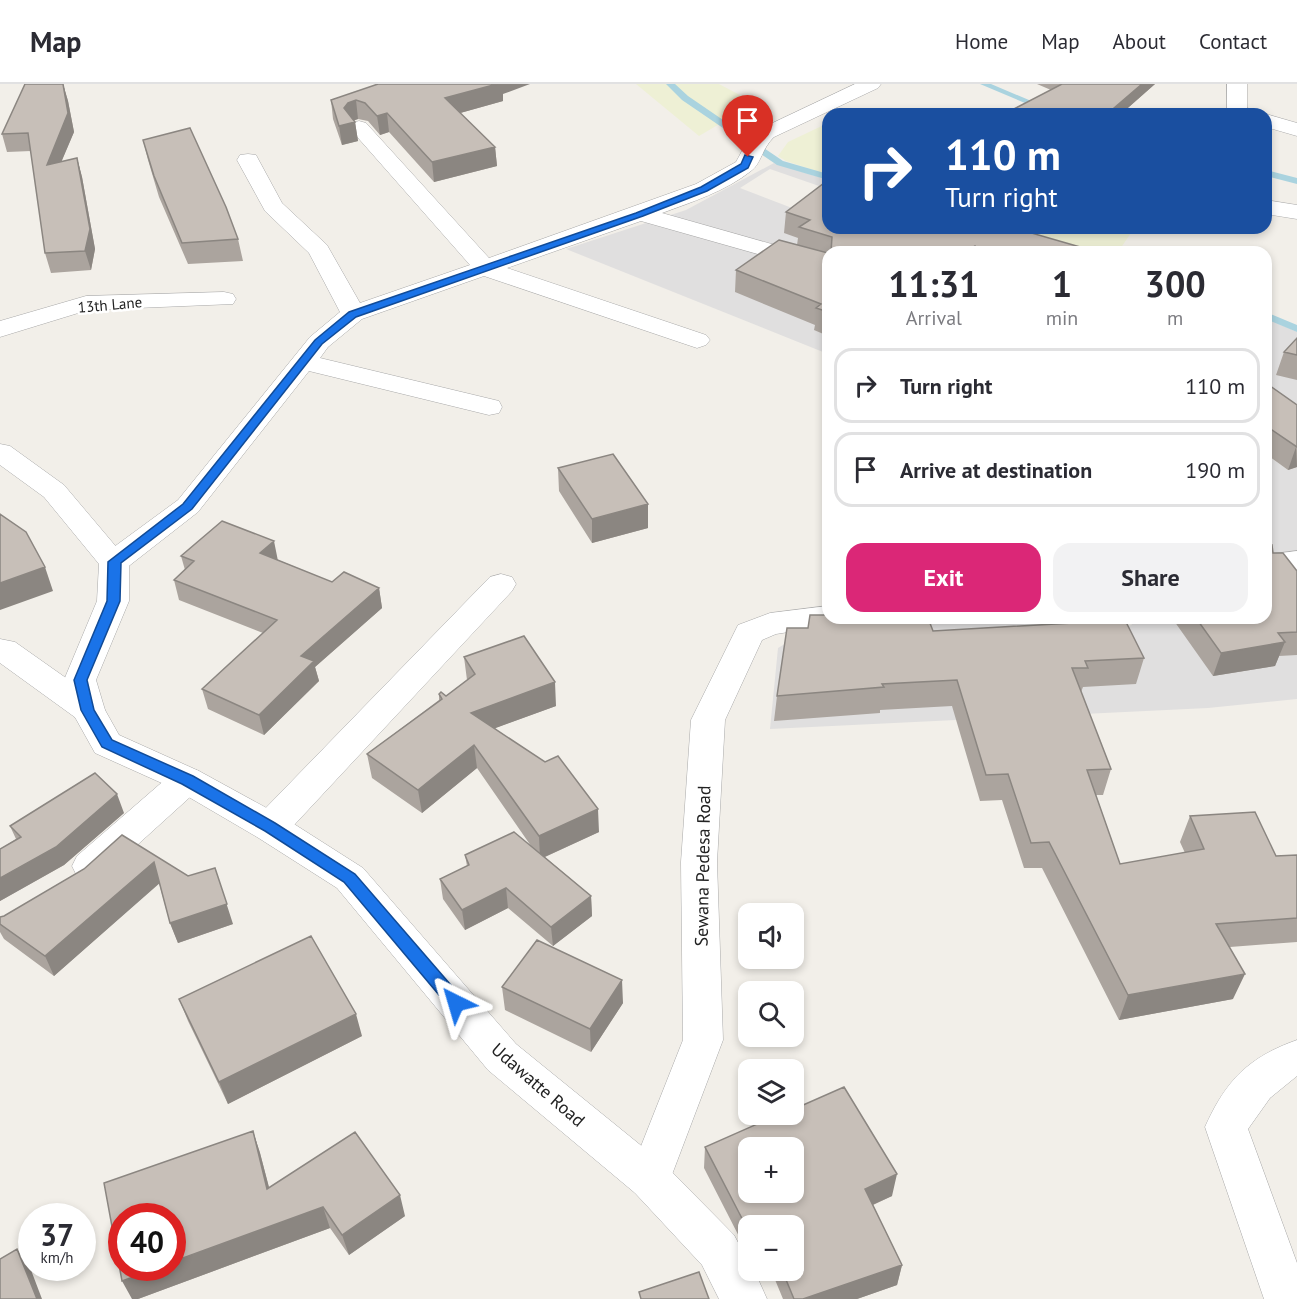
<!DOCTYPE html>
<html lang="en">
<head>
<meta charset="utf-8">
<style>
  :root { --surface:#fff; --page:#f2f2f3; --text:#2b2b33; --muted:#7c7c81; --line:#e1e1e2; --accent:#db2777 }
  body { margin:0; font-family:"PT Sans",sans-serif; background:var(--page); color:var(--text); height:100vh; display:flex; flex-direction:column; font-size:22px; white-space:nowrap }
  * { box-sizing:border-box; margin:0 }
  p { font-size:20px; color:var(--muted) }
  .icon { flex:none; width:33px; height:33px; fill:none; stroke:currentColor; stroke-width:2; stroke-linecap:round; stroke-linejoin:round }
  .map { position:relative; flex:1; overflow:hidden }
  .panel { position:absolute; left:822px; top:162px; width:450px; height:378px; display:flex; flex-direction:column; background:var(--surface); border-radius:18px; box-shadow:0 3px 9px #0003 }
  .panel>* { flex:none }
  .banner { position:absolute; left:822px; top:24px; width:450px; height:126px; border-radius:18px; box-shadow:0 3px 9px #0003; background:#1a4fa0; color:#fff; overflow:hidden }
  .fabs { position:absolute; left:738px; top:819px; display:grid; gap:12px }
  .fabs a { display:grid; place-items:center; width:66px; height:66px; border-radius:12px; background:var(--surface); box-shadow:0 3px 9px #0003; font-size:30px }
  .speed { position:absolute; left:18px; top:1119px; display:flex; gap:12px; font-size:30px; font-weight:700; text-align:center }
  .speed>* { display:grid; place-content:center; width:78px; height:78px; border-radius:50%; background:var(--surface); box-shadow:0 3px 9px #0003; line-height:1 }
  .speed small { font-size:15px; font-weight:400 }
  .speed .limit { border:9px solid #d22; background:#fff; color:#111 }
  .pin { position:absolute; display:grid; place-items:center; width:51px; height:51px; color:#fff; margin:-62px -26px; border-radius:50% 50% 50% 0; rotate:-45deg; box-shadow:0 0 6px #0007 }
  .pin .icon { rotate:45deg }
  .me { position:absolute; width:66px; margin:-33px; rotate:320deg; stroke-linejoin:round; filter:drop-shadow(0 0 4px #0008) }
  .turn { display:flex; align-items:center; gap:21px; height:126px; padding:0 24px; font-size:27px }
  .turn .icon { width:78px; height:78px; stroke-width:2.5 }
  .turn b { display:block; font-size:42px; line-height:51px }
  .eta { display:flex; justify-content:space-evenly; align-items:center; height:102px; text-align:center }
  .eta b { font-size:36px; font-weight:800; line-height:42px }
  .cta { display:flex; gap:12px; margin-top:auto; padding:12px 24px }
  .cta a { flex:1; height:69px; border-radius:18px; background:var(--accent); color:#fff; font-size:24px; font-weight:800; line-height:69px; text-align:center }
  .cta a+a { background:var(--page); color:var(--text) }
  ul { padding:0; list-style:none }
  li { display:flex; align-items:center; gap:18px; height:75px; margin:0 12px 9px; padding:0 12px; border:3px solid var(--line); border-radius:18px }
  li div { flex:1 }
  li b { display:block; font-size:22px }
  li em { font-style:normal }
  header { display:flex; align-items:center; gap:36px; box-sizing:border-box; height:84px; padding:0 30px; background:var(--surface); border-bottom:2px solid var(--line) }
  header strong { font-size:28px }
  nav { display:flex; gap:33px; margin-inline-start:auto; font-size:21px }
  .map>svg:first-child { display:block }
  .residential { fill:#e0dfdf; fill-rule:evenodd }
  .farmland { fill:#eef0d5 }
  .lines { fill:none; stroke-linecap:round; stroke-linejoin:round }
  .stream { fill:#aad3df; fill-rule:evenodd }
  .minor-casing { stroke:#a9a9a9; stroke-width:1 }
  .tertiary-casing { stroke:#a9a9a9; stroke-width:1 }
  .minor { fill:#fff; fill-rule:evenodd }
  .tertiary { fill:#fff; fill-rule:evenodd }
  .wall { fill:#aba49e }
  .shaded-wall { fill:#8b8681 }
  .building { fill:#c7bfb8; stroke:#8b8681; stroke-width:1.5; fill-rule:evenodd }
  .route { fill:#1a73e8; stroke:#114b97; stroke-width:1.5 }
  .labels { text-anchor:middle; stroke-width:5; stroke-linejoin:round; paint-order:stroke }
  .far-street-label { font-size:15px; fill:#222; stroke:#fff }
  .street-label { font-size:18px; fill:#222; stroke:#fff }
</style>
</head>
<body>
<header>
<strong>Map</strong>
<nav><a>Home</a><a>Map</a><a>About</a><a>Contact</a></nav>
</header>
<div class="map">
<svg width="1297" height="1215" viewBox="0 0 1297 1215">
  <rect width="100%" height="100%" fill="#f2efe9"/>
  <!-- residential -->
  <path class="residential" d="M774 79 828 96V116L822 162 828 168 818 239 815 246 828 252V270L566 165 686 126ZM770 85 822 103 792 124 740 104Z
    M1266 234 1297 248V349L1266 332Z
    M1266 370 1288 386 1297 383V513L1266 484Z
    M868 534H1050L1109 546 1132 541 1128 534H1266L1297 571V615L1208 624 770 645 778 564 803 549Z"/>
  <!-- farmland -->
  <path class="farmland" d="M636 0H719L755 19 699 52Z
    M828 39V91L786 77 778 72 788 58Z
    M996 144H1184V146L1131 149 1118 168H1089Z"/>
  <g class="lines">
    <!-- stream -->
    <path class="stream" d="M666 0H675L688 12 783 77 828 90V96L777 81 682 16Z
      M980 0H991L1062 30H1051Z
      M1266 86 1297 94V100L1266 92Z
      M1266 228 1297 241V248L1266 235Z"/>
    <defs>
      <path id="minor" d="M855 0H881L878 4 774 53C762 64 761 80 751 87 726 107 692 118 662 129L828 176V190L641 137 507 184 706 251 710 256 706 261 697 264 688 261 484 192 362 235 328 263 320 274 499 317 502 323 499 329 489 331 309 287 198 428 125 485 114 488 103 485 99 478 103 471 178 416 310 253 340 228 309 169 265 127 237 76 240 71 248 70 256 71 282 119 327 161 360 219 470 181 352 47 349 43 352 39 359 37 366 39 489 174 696 100 736 78 749 54 760 45Z
        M1227 0H1247V24L1254 26 1257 30H1229L1227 27Z
        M1265 30H1266L1297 39V52L1266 43Z
        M1266 116 1297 121V135L1266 130Z
        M224 208 233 210 236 215 233 220 88 226 0 253V237L86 212Z
        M1297 467V487L1266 491V471Z
        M501 490 512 493 516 500 512 507 283 753 270 757 257 753 252 743 257 733 490 493Z
        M828 522V534H843L839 540 776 550 762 556 725 636 717 778 723 956 665 1109 650 1115 635 1109 628 1095 683 956 681 778 691 636 738 541 770 529Z
        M0 555 15 558 100 618 105 626 100 634 88 638 76 634 0 579Z
        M187 683 199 687 204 696 199 705 103 792 90 796 77 792 72 782 77 772 175 687Z
        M1297 956V992L1270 1014 1248 1045 1297 1179V1215H1264L1205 1043C1226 996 1249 973 1297 956Z"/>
      <path id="tertiary" d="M0 360 10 362 64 401 129 478V517L96 596 105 626 119 651 199 687 283 733 363 784 516 960 665 1081 734 1151 748 1177V1186H754L767 1215H719L702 1181 635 1109 488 986 337 804 257 753 175 705 95 669 71 626 64 596 97 517 99 480 44 413 0 381Z"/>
    </defs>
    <!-- minor casing -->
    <use href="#minor" class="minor-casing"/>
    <!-- tertiary casing -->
    <use href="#tertiary" class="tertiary-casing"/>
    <!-- minor -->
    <use href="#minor" class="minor"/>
    <!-- tertiary -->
    <use href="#tertiary" class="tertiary"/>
  </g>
  <!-- wall -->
  <path class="wall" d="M63 0 68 17 74 48 61 78 77 74 82 93 95 165 91 186 51 189 45 169 31 67 7 68 2 50Z
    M1037 0H1155L1121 30H1004L1051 6Z
    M503 10V17L460 29 495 63 497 82 434 98 389 48 380 51 368 37 358 35 354 36 355 38 358 57 342 61 333 35 331 16Z
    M143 56 238 155 243 177 188 180 159 113 148 76Z
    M828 96V144L1080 163 1079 164 1091 168H828V252L814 246 815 241 735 208 736 186 797 161 798 154 784 149 786 128Z
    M1297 254V296L1276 291 1284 268Z
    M1266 299 1297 321V383L1288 386 1266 370Z
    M558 384 648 444 592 459 559 407Z
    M1273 469 1297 487V571L1279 572 1275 582 1213 592 1172 534H1266Z
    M181 472 278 476 332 498 379 504 382 524 315 583 319 597 264 651 208 625 202 605 263 549 179 516 174 496 185 486Z
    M1050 534H1124L1144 574 1136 600 1083 603 1081 608 1111 685 1103 711H1096L1120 780 1185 769 1180 758 1190 732 1276 772 1297 771V858L1230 863 1233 915 1119 936 1042 784H1024L1002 716 980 717 952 622 880 626V629L774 637 777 612 808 544 856 535 933 547 1053 540Z
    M464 573 556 622 495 644 599 748 545 773 591 812 592 832 553 862 508 824 465 846 443 815 440 795 467 782 465 771 531 762 477 684 422 729 372 694 367 670 439 616V610L446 612 467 596Z
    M124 729 64 781 0 817V765L16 755 10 742Z
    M122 751 233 840 178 859 170 839 159 799 54 892 4 855 0 848V833L4 832 84 785Z
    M502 903 623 919 591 968 505 926Z
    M179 915 362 952 228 1020 188 937Z
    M253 1047 260 1069 269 1104 405 1132 349 1171 330 1144 138 1215Z
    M705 1063 892 1112 873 1121 902 1181 897 1201 857 1215H783L771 1186H794V1142H748V1170L704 1084Z"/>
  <!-- shaded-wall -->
  <path class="shaded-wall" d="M63 0 68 17 74 48 52 100 47 81Z
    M496 0H530L503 10V17L446 33 445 14Z
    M1142 0H1155L1121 30H1107Z
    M356 16 358 35 350 38H355L358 57 342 61 339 42 344 24 348 19Z
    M387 29 389 48 380 51 377 32Z
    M495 63 497 82 434 98 432 78Z
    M77 74 82 93 95 165 91 186 85 167Z
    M975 162 974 168H965Z
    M1296 363 1297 383 1288 386Z
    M648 420V444L592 459V435Z
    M274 457 278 477 260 469Z
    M45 483 53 507 0 526V499Z
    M379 504 382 524 315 583 319 597 264 651 259 631 301 572Z
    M1285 558 1275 582 1213 592 1221 569Z
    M555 598 556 622 474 652 471 629Z
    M474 661 477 684 422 729 418 706Z
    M117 710 124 729 64 781 0 817V794Z
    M598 725 599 748 540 775 539 752Z
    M154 778 161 798 54 892 45 872Z
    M215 784 233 840 178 859 170 839Z
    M506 804 508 824 465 846 462 826Z
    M591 812 592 832 553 862 551 843Z
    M1245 890 1233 915 1119 936 1128 911Z
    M622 896 623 919 591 968 590 945Z
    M356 930 362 952 228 1020 219 998Z
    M253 1047 260 1069 275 1126 267 1105Z
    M897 1090 892 1112 861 1126 865 1105Z
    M400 1111 405 1132 349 1171 342 1151Z
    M323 1123 330 1144 138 1215H132L122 1197 158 1184H172V1178Z
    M17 1165 31 1186 42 1215H37Z
    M902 1181 897 1201 857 1215H803Z"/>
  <!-- building -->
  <path class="building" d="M25 0H63L68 29 47 81 77 74 90 145 85 167 45 169 28 49 2 50Z
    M378 0H497L445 14 495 63 432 78 387 29 377 32 365 19 356 16 348 19 344 24 355 38 339 42 331 16Z
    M1062 0H1142L1107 30H1004Z
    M190 44 226 123 238 155 182 159 154 92 143 56Z
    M828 96V144H1014L1080 163 1078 164 1091 168H979L975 162 965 168H831L832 153 799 143 810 136 786 128Z
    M779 156 828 169V228L816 224 821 220 736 186Z
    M1297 254V271L1284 268Z
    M1266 299 1297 321V363L1266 342Z
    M613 370 648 420 592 435 558 384Z
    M0 430 26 448 45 483 0 499Z
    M222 437 274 457 260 469 332 498 344 488 379 504 301 572 314 577 259 631 202 605 277 536 174 496 194 477 181 472Z
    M1272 461 1273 469H1283L1297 487V548L1278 549 1285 558 1221 569 1196 534H1266V463Z
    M810 531H828V534H928L933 547 1072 539 1069 534H1124L1144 574 1085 577 1088 584H1072L1111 685 1087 686 1120 780 1204 765 1190 732 1255 728 1276 772 1297 771V834L1216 840 1245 890 1128 911 1049 758 1031 759 1008 690 986 691 957 596 882 600 884 603 777 612 787 544H808Z
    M524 552 555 598 471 629 545 678 558 672 598 725 539 752 474 661 418 706 367 670 442 615 439 610 441 608 446 612 475 590 464 573Z
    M95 689 117 710 56 763 0 794V765L21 753 10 742Z
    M514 748 591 812 551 843 506 804 462 826 440 795 469 781 465 771Z
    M122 751 188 792 215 784 227 820 170 839 154 778 45 872 0 840V833L4 832 84 785Z
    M311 852 356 930 219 998 179 915Z
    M537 856 622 896 590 945 502 903Z
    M844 1003 897 1090 865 1105 902 1181 803 1215H794L782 1186H794V1142H748V1146L705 1063 780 1030H794V1025ZM748 1064H794V1108H748Z
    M253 1047 267 1105 355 1048 400 1111 342 1151 323 1123 172 1178V1132H122V1184H158L122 1197 104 1099Z
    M17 1165 37 1215H0V1175Z
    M699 1188 709 1215H641L639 1208Z"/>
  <!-- route -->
  <path class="route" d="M745 71 753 73 748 84 707 107 643 132 356 233 322 260 192 425 121 479 120 517 87 596 94 626 112 656 193 692 275 739 355 790 462 914 464 919 462 924 456 926 450 924 344 798 265 747 182 700 102 663 81 626 74 596 107 517 108 478 183 420 315 256 349 228 636 129 701 103 741 80Z"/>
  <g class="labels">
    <!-- far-street labels -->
    <g class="far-street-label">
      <text transform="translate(110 221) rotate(-5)" y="5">13th Lane</text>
    </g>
    <!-- street labels -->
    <g class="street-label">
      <text transform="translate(703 782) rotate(-89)" y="6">Sewana Pedesa Road</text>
      <text transform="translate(538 1001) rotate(41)" y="6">Udawatte Road</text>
    </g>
  </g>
</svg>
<div class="fabs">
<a><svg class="icon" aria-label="sound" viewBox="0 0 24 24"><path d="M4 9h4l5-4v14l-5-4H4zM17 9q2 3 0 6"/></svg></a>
<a><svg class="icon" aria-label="search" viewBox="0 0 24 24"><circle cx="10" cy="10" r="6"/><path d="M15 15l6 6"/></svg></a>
<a><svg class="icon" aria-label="layers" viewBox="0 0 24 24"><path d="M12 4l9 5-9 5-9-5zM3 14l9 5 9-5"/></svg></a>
<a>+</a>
<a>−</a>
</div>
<div class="speed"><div>37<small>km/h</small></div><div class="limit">40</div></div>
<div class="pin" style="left:748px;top:73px;background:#d93025"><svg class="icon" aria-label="arrive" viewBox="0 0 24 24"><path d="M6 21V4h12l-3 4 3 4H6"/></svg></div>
<svg class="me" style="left:456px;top:919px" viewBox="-20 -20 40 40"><path d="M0-17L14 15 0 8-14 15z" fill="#1a73e8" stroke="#fff" stroke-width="4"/></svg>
<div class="banner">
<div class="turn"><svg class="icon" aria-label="right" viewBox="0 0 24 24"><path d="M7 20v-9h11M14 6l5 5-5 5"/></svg><div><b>110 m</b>Turn right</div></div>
</div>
<section class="panel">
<div class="eta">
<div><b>11:31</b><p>Arrival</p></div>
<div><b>1</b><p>min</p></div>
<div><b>300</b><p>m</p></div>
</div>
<ul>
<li><svg class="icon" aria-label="right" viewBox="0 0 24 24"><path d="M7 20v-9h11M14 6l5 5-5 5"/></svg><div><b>Turn right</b></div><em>110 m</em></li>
<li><svg class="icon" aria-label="arrive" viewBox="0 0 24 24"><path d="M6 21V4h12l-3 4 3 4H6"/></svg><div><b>Arrive at destination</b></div><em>190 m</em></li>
</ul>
<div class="cta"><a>Exit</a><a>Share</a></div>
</section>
</div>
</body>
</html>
